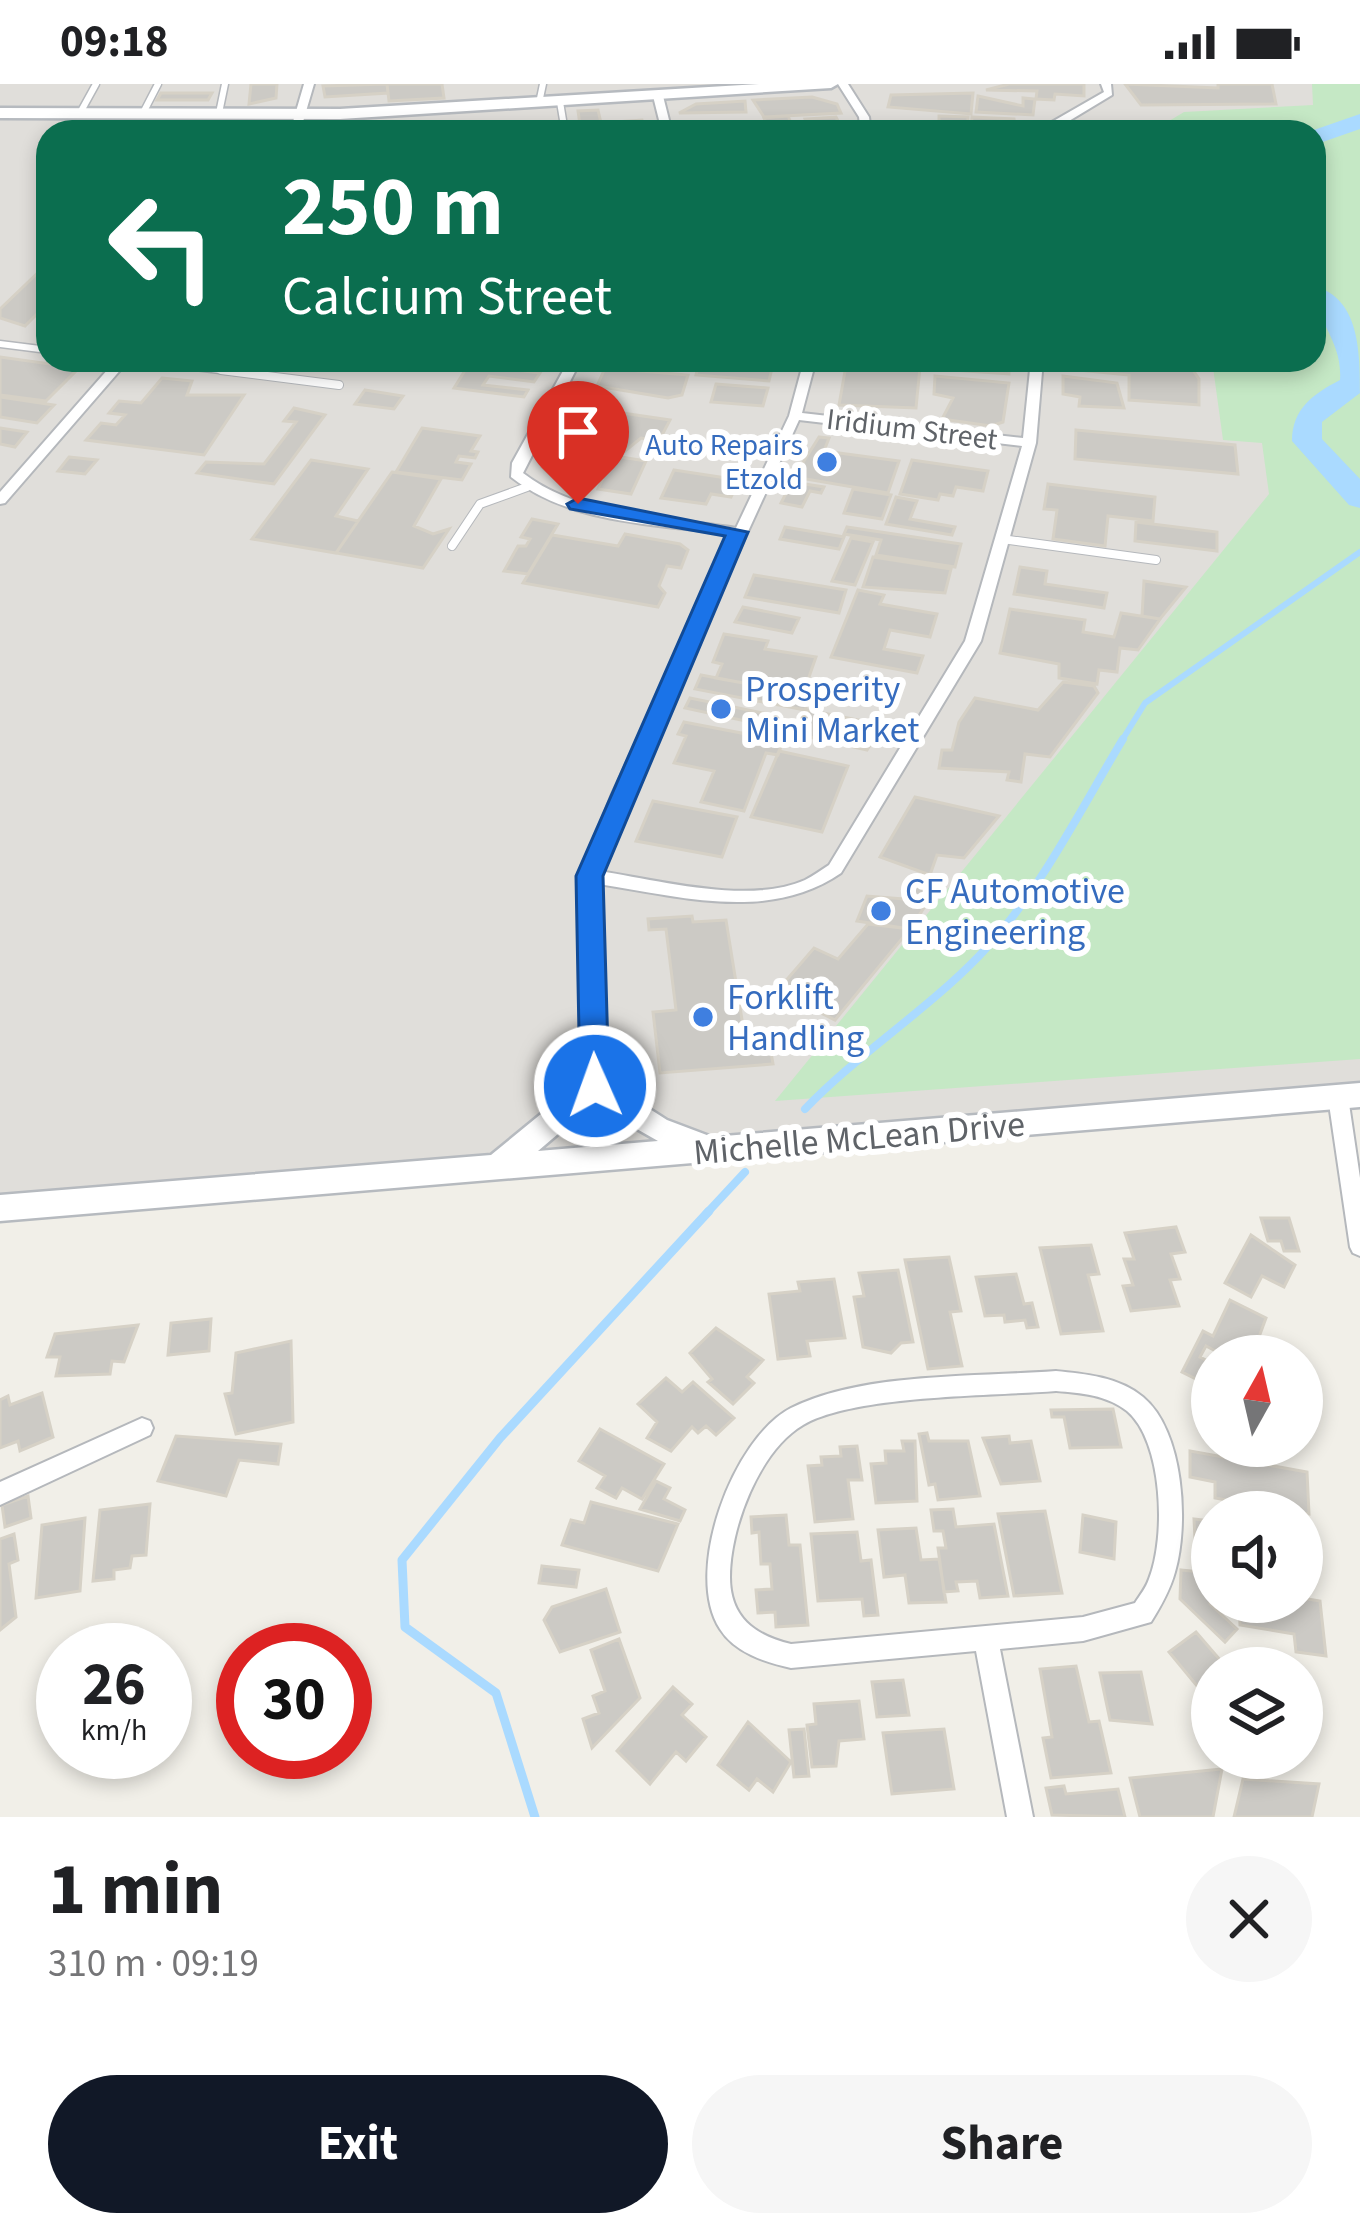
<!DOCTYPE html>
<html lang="en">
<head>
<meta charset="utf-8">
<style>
  :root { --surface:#fff; --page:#f6f6f6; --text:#202124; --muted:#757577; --accent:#111827 }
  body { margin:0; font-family:"Source Sans 3",sans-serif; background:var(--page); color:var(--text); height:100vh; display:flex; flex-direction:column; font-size:45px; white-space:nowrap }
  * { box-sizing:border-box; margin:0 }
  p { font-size:39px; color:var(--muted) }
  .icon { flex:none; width:66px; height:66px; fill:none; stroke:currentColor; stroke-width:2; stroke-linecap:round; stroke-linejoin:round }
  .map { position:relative; height:1733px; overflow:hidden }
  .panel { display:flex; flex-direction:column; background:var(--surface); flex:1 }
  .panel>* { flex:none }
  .guide { position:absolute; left:36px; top:36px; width:1290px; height:252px; border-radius:36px; box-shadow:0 6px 18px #0003; background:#0b6e4f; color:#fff; overflow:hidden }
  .needle { width:78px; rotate:8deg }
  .fabs { position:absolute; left:1191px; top:1251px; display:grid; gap:24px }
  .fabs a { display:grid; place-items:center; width:132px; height:132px; border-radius:50%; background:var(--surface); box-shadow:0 6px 18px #0003; font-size:60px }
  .speed { position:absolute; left:36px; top:1539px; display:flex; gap:24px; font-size:60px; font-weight:700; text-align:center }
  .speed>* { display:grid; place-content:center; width:156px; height:156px; border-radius:50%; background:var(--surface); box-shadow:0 6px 18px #0003; line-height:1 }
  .speed small { font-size:30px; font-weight:400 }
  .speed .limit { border:18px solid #d22; background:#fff; color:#111 }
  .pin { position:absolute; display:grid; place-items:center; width:102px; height:102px; color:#fff; margin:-123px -51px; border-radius:50% 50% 50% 0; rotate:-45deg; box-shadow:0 0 12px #0007 }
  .pin .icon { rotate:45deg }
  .me { position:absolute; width:132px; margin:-66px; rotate:358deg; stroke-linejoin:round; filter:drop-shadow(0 0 9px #0008) }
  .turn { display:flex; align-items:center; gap:42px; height:252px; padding:0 48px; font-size:54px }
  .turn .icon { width:156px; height:156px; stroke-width:2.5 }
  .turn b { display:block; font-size:84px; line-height:102px }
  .round { display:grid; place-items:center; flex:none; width:126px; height:126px; border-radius:63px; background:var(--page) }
  .head { display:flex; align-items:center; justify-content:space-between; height:204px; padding:0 48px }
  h1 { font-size:72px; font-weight:700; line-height:90px }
  .primary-button { display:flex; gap:24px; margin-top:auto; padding:24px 48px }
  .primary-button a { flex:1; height:138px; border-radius:72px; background:var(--accent); color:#fff; font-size:48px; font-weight:700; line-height:138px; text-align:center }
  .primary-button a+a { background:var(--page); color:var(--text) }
  .status { display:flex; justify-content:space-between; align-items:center; height:84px; padding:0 60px; background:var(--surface); direction:ltr }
  .status svg { height:33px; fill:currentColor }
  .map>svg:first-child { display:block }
  .industrial { fill:#e0deda; fill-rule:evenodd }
  .green { fill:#c5e8c5 }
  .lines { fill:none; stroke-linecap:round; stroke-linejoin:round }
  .stream-far2 { stroke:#aadaff; stroke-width:6 }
  .stream-far1 { stroke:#aadaff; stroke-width:8 }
  .stream { stroke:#aadaff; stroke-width:9 }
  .river { fill:#aadaff; fill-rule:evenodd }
  .building { fill:#cccac5; stroke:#d6d1c6; stroke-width:3 }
  .lane-far1-casing { stroke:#b5b8bc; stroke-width:9 }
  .lane-casing { stroke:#b5b8bc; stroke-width:10 }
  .street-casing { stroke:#b5b8bc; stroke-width:4 }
  .secondary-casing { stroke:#b6babf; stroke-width:5 }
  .lane-far1 { stroke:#fff; stroke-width:6 }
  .lane { stroke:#fff; stroke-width:8 }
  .street { fill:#fff; fill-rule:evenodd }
  .secondary { fill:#fff; fill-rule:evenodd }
  .route { fill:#1a73e8; stroke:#114b97; stroke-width:3 }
  .shop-dot { fill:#3f7fe0; stroke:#fff; stroke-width:4.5 }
  .labels { text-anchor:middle; stroke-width:12; stroke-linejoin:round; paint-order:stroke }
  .far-street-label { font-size:30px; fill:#5f6368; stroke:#fff }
  .far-shop-label { font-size:30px; fill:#366cbe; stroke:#fff; text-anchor:end }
  .shop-label { font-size:36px; fill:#366cbe; stroke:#fff; text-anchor:start }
  .street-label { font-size:36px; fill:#5f6368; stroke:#fff }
</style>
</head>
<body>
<div class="status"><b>09:18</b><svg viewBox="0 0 49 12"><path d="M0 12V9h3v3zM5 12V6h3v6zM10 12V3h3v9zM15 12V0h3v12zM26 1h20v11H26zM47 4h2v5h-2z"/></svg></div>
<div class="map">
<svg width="1360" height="1733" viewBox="0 0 1360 1733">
  <rect width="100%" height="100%" fill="#f1efe8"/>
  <!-- industrial -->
  <path class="industrial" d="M0 0H1360V1011L0 1124ZM48 48H1314V276H48Z"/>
  <!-- green -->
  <path class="green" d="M1312 0H1360V975L775 1017 1269 410 1262 359 1223 356 1212 276H1314V48H1159V43L1184 28 1313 21Z"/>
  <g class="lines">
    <!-- stream-far2 -->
    <path class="stream-far2" d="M1121 658 1145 619 1360 468"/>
    <!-- stream-far1 -->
    <path class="stream-far1" d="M805 1025C859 969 926 927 979 872 1039 810 1079 728 1123 655
      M706 1130 745 1088"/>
    <!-- stream -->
    <path class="stream" d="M535 1733 496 1609 405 1543 402 1476 500 1354 709 1127"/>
    <!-- river -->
    <path class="river" d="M1360 30V45L1314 61V48H1308Z
      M1314 202C1360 214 1360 269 1360 309L1322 338V355L1360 395V424L1349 421 1292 357C1292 325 1313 310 1340 296 1343 256 1314 237 1314 202Z"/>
  </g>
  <!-- building -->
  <path class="building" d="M251 0H277L276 14 249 20Z
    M387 0 388 9 325 13 323 2Z
    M387 0H442L444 14 389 17Z
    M1084 0V12L1055 10 1054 16 1036 15 1037 7 986 6 1009 0Z
    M1125 0 1218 4V0H1272L1276 20 1141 21Z
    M161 9H212L208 16H157Z
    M973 9 971 30 888 23 891 11Z
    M978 12 1023 22V14L1035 15 1033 31 976 28Z
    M812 13 837 20 841 29 764 33 753 16Z
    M745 17 746 28 679 29 696 20Z
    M598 26 601 39 642 36 645 47 581 48 578 27Z
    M788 32 795 48H770L764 34Z
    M939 32 968 33 967 48H900L895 39 939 40Z
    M836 33 843 47 810 48 805 35Z
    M972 33 1014 35 1015 42 1024 43V48H971Z
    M48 179V219L25 242 0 234V225Z
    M0 273 79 284 46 317 0 311Z
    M601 276H696L693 286Z
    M700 276H774L769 297 696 291Z
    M847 276 920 283 916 324 839 321Z
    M938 276H1009V290L938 285Z
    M1077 276H1186L1199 295V321L1129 316V291L1077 286Z
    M469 280 540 289 534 298 489 292 483 301 528 306 524 313 454 304Z
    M605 284 688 291 682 311 668 314 597 302Z
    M935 292 1009 299 1003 338 991 342 942 335 953 314 934 310Z
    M1063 292 1117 299 1124 324 1079 322 1080 313 1063 310Z
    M162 294 192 297 187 311H244L204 371 86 356 101 339 116 341 125 331 109 329 119 317 141 319Z
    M716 300 768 304 763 322 711 318Z
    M365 306 403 312 394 325 355 320Z
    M0 313 54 321 37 339 0 333Z
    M294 324 325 331 274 400 197 389 206 378 264 380 296 338 284 337Z
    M588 324 670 336 659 357 641 354 624 368 567 359Z
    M0 344 27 348 15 363 0 360Z
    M422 344 480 352 471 367 478 368 475 374 459 372 456 378 471 380 462 396 396 388Z
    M1076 346 1235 361 1238 390 1075 375Z
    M819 353 829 354 824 367 899 377 888 409 794 393Z
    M556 363 646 377 631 410 598 405 602 396 594 395 590 403 557 397 542 383Z
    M69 373 97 376 85 390 58 387Z
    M311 376 368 385 336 432 358 437 336 469 252 455Z
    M912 376 988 387 983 407 956 403 953 412 940 410 938 416 900 410Z
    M674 386 739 396 731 413 711 410 706 420 661 414Z
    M392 388 441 395 414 442 433 450 449 445 423 484 336 469Z
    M792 398 824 403 821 409 810 407 802 423 781 419Z
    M1048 400 1155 413 1153 437 1108 432 1105 462 1053 455 1057 426 1044 425Z
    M853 405 891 411 882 435 844 429Z
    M896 413 917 417 910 435 955 443 952 451 886 440Z
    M532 435 558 440 528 490 504 487 518 462H526L530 455 521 453Z
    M1136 438 1217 448V467L1135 457Z
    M785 443 844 453 839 465 780 455Z
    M847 443 961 460 955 483 876 471 881 456 844 450Z
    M625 450 680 460 688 466 681 484 667 482 659 502 665 509 658 523 523 499 552 451 618 462Z
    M851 454 873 458 855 501 832 497Z
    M873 473 951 485 945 509 863 503Z
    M1020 483 1047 487 1045 500 1107 509 1104 524 1014 510Z
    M754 491 846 506 839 529 745 513Z
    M1144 497 1186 503 1160 535 1142 532Z
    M858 506 884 511 880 520 937 530 930 553 890 546 884 565 923 572 917 589 831 573Z
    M743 523 799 534 792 549 735 538Z
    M1010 525 1085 536 1083 548 1114 553 1121 529 1160 535 1138 566 1120 564 1117 588 1099 586 1097 600 1059 594V580L1000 569Z
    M724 550 768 557 765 565 816 573 803 610 716 594 722 580 713 578Z
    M701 591 803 610 810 613 805 626 695 605Z
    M1063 598 1094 602 1098 609 1050 673 1025 670 1021 698 1007 696 1009 688 939 684 942 666H952L959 638 975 614 1038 626Z
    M690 614 768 630 764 641 685 624Z
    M808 626 883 641 867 666 792 649Z
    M684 638 783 657 778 671 766 669 744 727 701 718 714 687 674 679 686 652 678 650Z
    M779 667 848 682 822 748 751 733Z
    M915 713 999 732 964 774 937 771 930 791 880 773Z
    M653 717 737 733 722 773 636 757Z
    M914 802 935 807 910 845 857 837 867 812 904 815Z
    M692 832 693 838 726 836 744 948 767 946 773 980 660 989 653 928 676 926 666 845 649 846 648 835Z
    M868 840 910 845 835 936 777 907 814 864 838 875Z
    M1261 1134H1289L1299 1167H1284L1281 1157H1268Z
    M1176 1143 1185 1168 1171 1170 1180 1195 1170 1196 1179 1222 1131 1227 1123 1202 1133 1201 1124 1175H1134L1125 1149Z
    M1251 1151 1295 1181 1284 1203 1262 1192 1251 1213 1225 1199Z
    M1091 1161 1099 1190 1088 1191 1103 1247 1061 1250 1040 1164Z
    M949 1173 961 1227 950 1228 962 1282 928 1285 905 1176Z
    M898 1186 913 1258 901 1259 891 1269 863 1263 854 1213 864 1212 859 1189Z
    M1016 1190 1024 1220 1032 1219 1038 1243 1027 1244 1025 1236 1005 1238 1004 1231 985 1232 976 1193Z
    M834 1195 845 1254 807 1257 810 1272 778 1275 769 1210 800 1207 798 1198Z
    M1230 1216 1266 1234 1252 1272H1225L1206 1262 1200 1273 1212 1279 1208 1301 1182 1288 1203 1247 1213 1252Z
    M211 1235 209 1267 168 1271 171 1239Z
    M138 1241 124 1278 112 1277 110 1290 56 1292 60 1273H47L55 1250Z
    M716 1244 763 1276 747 1293 754 1299 733 1320 708 1298 712 1295 690 1269Z
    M291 1257 293 1338 236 1350 225 1310 232 1309 236 1269Z
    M666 1294 682 1308 693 1298 734 1334 716 1351 706 1342 698 1349 692 1343 671 1367 647 1354 657 1338 638 1320Z
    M42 1309 53 1353 20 1367 18 1357 0 1364V1316L8 1312 10 1321Z
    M1113 1325 1121 1363 1070 1364 1064 1333H1052L1051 1326Z
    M600 1345 664 1380 642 1415 622 1404 616 1414 597 1404 605 1392 579 1377Z
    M927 1349 929 1357H968L980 1412 938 1416 935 1400 929 1401 919 1350Z
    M176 1352 281 1360 278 1380 239 1376 226 1412 158 1397Z
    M1009 1352 1010 1359 1031 1357 1040 1397 1001 1400 983 1354Z
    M902 1357H915L917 1417 876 1419 871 1380 886 1379 885 1367H904Z
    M857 1362 862 1396H848L853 1435 815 1438 808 1382 822 1381 821 1373 841 1372 840 1363Z
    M1190 1367 1307 1388 1309 1430 1215 1414V1398L1190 1393Z
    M656 1397 670 1404 664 1415 685 1426 680 1437 640 1425Z
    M28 1412 31 1434 5 1443 2 1421Z
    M591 1418 678 1440 658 1487 562 1461 571 1436 584 1439Z
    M150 1420 146 1471 132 1472 130 1484 114 1486V1495L93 1497 100 1426Z
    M953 1425 956 1443 994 1440 1008 1512 980 1514 977 1497 956 1498 958 1507 944 1508 938 1464H946L943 1447H934L931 1426Z
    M1045 1427 1062 1509 1014 1512 998 1430Z
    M786 1431 789 1461H800L808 1541 776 1543 775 1528 758 1529 756 1506 772 1505 770 1480H761L759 1448 752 1449 751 1433Z
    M1083 1431 1116 1438 1114 1475 1080 1468Z
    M85 1434 80 1507 36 1514 42 1441Z
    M1194 1435 1212 1437V1477L1196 1475Z
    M916 1444 921 1476 939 1475 946 1518 909 1519 905 1491 884 1493 878 1446Z
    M857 1448 861 1477 871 1476 878 1531 864 1532 862 1515 818 1517 811 1450Z
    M14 1450 18 1476 9 1480 16 1533 0 1546V1455Z
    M542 1482 579 1486 576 1503 539 1499Z
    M1181 1486 1212 1489 1210 1520 1237 1545 1225 1558 1180 1515Z
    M606 1505 620 1548 560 1568 544 1536 552 1523Z
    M1302 1514 1320 1517 1326 1572 1296 1568 1294 1550 1240 1541 1239 1518Z
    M1196 1548 1227 1584H1212V1620L1169 1568Z
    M619 1555 640 1614 592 1664 583 1635 599 1629 593 1612 605 1607 591 1566Z
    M1076 1582 1089 1638 1099 1637 1111 1689 1051 1694 1043 1654 1052 1653 1040 1585Z
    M1141 1588 1152 1640 1110 1636 1100 1589Z
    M903 1596 909 1631 877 1633 872 1598Z
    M673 1603 692 1620 682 1631 706 1653 686 1677 676 1668 650 1700 617 1667Z
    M859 1617 864 1655 839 1657 836 1682 812 1683 807 1641 816 1640 814 1620Z
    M748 1638 791 1678 773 1708 757 1695 749 1706 718 1681Z
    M804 1645 809 1692 794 1693 789 1646Z
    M944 1645 954 1705 892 1710 883 1649Z
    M1222 1685 1213 1733H1140L1130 1694Z
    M1243 1695 1319 1700 1312 1733H1234Z
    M1064 1702 1066 1710 1118 1705 1125 1733 1052 1731 1046 1704Z"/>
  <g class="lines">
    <defs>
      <path id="lane-far1" d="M560 18 565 48
        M539 19 543 0
        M80 29 96 0
        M143 29 158 0
        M219 29 225 0
        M0 260 48 266
        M137 276 245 289"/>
      <path id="lane" d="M221 286 339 301
        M1002 455 1156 476
        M452 462 480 420 527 403"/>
      <path id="street" d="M304 0H314L300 48H290Z
        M838 0H848L869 33 871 48H861L859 33Z
        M1101 0H1111L1112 11 1059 43 1057 48H1047L1050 39 1104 8Z
        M658 9 663 12 672 48H662L653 12Z
        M116 276H129L5 419 0 420V408Z
        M569 276H581L523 389C581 434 667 433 736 444L789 332 804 276H816L802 329 1023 354 1031 276H1043L1036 359 981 557 841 789C768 839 679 812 598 800L611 1075 608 1081 601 1083 594 1081 591 1075 580 792 612 710 733 451C660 440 571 441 511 393L512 379ZM799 336 1022 362 965 557 829 781C821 786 813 792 805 796 749 821 658 796 599 787L628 710Z
        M1338 1005 1345 1008 1348 1013 1360 1094V1172L1353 1169 1350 1163 1328 1013 1331 1008Z
        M1056 1287C1086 1290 1119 1293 1143 1313 1184 1347 1189 1440 1175 1488 1170 1506 1161 1522 1151 1538L1083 1557 1000 1565 1033 1733H1007L976 1567 791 1584C765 1578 735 1569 720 1545 683 1488 733 1354 791 1324 863 1288 976 1293 1056 1287ZM1056 1307C1081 1309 1107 1311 1127 1327 1163 1357 1166 1453 1149 1495 1146 1504 1140 1511 1135 1519L1083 1533 791 1560C754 1551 730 1533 730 1493 730 1444 759 1367 803 1341 853 1311 994 1312 1056 1307Z
        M142 1334 150 1337 153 1344 150 1351 0 1421V1398Z"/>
      <path id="secondary" d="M759 0H838L831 4 340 35 0 34V24L340 25Z
        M595 990 667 1036 712 1053 1360 999V1023L0 1137V1111L491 1071 585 994ZM593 1020 658 1057 538 1067Z"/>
    </defs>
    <!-- lane-far1 casing -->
    <use href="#lane-far1" class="lane-far1-casing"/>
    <!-- lane casing -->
    <use href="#lane" class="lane-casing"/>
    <!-- street casing -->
    <use href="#street" class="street-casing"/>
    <!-- secondary casing -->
    <use href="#secondary" class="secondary-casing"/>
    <!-- lane-far1 -->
    <use href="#lane-far1" class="lane-far1"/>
    <!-- lane -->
    <use href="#lane" class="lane"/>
    <!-- street -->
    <use href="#street" class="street"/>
    <!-- secondary -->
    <use href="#secondary" class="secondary"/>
  </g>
  <!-- route -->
  <path class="route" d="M578 414 748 448 603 792 609 1002 595 1014 580 1002 576 792 725 452 570 425 567 420Z"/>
  <!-- markers -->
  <g class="shop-dot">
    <circle cx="827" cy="378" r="12"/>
    <circle cx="721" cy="625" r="12"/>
    <circle cx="881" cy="827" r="12"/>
    <circle cx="703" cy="933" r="12"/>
  </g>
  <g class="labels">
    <!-- far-street labels -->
    <g class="far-street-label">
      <text transform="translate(912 345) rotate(7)" y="10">Iridium Street</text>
    </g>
    <!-- far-shop labels -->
    <g class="far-shop-label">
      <text x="803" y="371">Auto Repairs<tspan x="803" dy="34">Etzold</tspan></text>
    </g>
    <!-- shop labels -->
    <g class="shop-label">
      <text x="745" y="617">Prosperity<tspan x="745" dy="41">Mini Market</tspan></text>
      <text x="905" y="819">CF Automotive<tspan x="905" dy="41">Engineering</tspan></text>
      <text x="727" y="925">Forklift<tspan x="727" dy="41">Handling</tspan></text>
    </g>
    <!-- street labels -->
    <g class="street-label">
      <text transform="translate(859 1053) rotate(-5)" y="13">Michelle McLean Drive</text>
    </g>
  </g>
</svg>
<div class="fabs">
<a><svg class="needle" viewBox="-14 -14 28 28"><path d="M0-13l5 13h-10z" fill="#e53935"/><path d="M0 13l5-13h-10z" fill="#757577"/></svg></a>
<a><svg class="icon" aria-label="sound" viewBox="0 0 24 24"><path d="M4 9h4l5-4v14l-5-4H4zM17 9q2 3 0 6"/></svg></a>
<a><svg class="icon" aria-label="layers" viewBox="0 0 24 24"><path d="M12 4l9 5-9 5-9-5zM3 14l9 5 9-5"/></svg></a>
</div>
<div class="speed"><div>26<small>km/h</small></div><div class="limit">30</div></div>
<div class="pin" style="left:578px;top:420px;background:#d93025"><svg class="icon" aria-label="arrive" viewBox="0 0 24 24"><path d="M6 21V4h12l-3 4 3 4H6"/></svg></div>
<svg class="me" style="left:595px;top:1002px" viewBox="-20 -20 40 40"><circle r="17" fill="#1a73e8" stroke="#fff" stroke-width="3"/><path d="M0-11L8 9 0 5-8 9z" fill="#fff"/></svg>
<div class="guide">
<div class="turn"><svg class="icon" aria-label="left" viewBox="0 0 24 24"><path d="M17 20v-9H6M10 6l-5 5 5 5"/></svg><div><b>250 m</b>Calcium Street</div></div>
</div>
</div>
<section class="panel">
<div class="head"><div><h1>1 min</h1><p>310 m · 09:19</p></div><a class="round"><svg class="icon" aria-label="close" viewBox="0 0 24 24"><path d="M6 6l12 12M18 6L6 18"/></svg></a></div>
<div class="primary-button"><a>Exit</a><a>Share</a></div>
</section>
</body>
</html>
